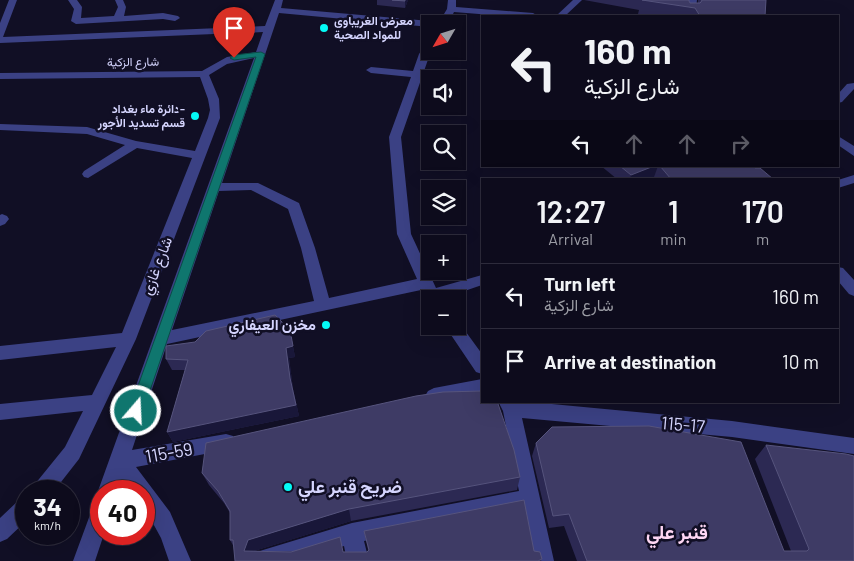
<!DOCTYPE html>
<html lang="en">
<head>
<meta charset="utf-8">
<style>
  :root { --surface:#0d0b1c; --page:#161425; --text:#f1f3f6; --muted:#9a9ba3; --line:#2d2b3b }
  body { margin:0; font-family:Barlow,Vazirmatn,sans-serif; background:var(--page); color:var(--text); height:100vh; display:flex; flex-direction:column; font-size:19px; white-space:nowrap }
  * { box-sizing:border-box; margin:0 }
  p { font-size:16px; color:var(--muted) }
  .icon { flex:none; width:28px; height:28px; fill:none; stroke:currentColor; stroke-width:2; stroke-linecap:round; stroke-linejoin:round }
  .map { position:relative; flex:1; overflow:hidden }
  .sheet { position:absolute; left:481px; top:178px; width:358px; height:225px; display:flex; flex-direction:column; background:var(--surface); border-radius:0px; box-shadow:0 5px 20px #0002,0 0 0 1px var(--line) }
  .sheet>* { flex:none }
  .banner { position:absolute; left:481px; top:15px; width:358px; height:152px; border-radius:0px; box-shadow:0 5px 20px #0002,0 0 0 1px var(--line); background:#0d0b1c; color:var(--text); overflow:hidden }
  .needle { width:32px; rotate:231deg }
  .fabs { position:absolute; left:421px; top:15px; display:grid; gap:10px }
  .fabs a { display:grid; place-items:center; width:45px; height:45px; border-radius:0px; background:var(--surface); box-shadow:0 5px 20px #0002,0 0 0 1px var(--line); font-size:25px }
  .speed { position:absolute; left:15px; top:480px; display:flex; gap:10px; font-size:25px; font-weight:700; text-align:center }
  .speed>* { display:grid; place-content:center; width:65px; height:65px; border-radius:50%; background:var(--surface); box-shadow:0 5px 20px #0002,0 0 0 1px var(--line); line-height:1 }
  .speed small { font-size:12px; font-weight:400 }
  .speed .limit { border:8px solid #d22; background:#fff; color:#111 }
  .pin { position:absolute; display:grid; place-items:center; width:42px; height:42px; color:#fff; margin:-51px -21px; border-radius:50% 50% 50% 0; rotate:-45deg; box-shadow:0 0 5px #0007 }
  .pin .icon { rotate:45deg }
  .me { position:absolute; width:55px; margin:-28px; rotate:19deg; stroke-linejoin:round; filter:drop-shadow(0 0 4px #0008) }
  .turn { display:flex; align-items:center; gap:18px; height:105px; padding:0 20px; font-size:22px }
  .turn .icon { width:65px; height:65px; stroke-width:2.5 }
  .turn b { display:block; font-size:35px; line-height:42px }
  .lanes { display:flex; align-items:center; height:48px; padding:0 20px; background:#0003; justify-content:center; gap:25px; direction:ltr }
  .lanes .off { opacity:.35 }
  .eta { display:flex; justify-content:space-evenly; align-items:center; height:85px; text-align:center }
  .eta b { font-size:30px; font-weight:600; line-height:35px }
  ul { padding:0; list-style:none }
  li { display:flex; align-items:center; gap:15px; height:65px; padding:0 20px; border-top:1px solid var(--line) }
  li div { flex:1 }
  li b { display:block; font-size:19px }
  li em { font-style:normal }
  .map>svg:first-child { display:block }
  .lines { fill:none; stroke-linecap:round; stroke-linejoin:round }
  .minor { fill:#3b4184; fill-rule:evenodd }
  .wall { fill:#2c2953 }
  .shaded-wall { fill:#191739 }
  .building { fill:#3e3b65; stroke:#56547d }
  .route { fill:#0f766e; stroke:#0a4d48 }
  .poi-dot { fill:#04faf6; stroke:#110f25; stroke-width:2 }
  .labels { text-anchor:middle; stroke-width:5; stroke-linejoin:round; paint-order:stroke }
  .far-poi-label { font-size:12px; font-weight:bold; fill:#d5d5fe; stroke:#110f25; text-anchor:start }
  .far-street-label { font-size:12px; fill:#d5d5fe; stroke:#110f25 }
  .street-label { font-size:15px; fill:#d5d5fe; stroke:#110f25 }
  .poi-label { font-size:15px; font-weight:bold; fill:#d5d5fe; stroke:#110f25; text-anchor:end }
  .near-street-label { font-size:18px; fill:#d5d5fe; stroke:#110f25 }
  .near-poi-label { font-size:18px; font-weight:bold; fill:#d5d5fe; stroke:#110f25; text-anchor:start }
  .near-neighbourhood-label { font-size:19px; font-weight:bold; fill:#fed7f4; stroke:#110f25 }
</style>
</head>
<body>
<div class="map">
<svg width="854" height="561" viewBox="0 0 854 561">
  <rect width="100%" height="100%" fill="#110f25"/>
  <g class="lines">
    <!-- minor -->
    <path class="minor" d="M9 0H17L3 37 265 26 275 0H283L281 8 430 21 434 24H430V27L279 13 222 183H258L299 203 315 248 329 298 417 279 397 234 389 137 411 77 371 73 366 70 371 67 413 71 419 54 427 42 430 41 431 51 401 137 411 234 436 288 482 275V285L441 299H430V304L425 299 421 290 167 344 132 450 226 434 233 436 235 442 233 448 226 450 136 467 170 512 191 561H169L161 538 144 507V491H132L122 479 118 491H101V498L98 491 254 58 227 64 209 75 219 99 220 118 136 339 79 459 54 491H32L35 484 65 447 83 411 0 420V404L92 395 116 347 0 360V346L122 333 192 158 137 148 88 178 84 177 82 174 84 171 125 145 87 134 0 130V124L87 127 136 141 195 151 208 118 210 110 208 99 200 77 0 79V73L202 71 227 57 256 52 263 32 0 43V23ZM251 190 288 209 301 248 314 301 172 330 219 191Z
      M68 0H77L82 7 81 18 114 16 118 7 115 0H123L126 7 124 16 163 13 178 16 180 18 175 21 163 19 76 24 71 21 74 9Z
      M448 0H456V7L533 13 538 16H504L454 12 448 24H438L447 9Z
      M573 0H582L565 16H556Z
      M689 0H697L695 16H686Z
      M854 83V89L842 102 838 103V94L847 84Z
      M838 136 854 146V156L838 145Z
      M854 175V183L838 188V180Z
      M2 214 7 216 9 219 5 224 0 226V215Z
      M838 267 843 268 854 280V296L849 294 838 281Z
      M458 321 482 354V374L476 372 445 326H458Z
      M482 379V393L434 404 428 401 425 396 428 391 434 388Z
      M498 401H520L732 421 854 438V454L732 437 522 418 554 561H532L522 510 364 541 369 561H347L344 546 296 561H252L255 553 263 550 352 523 519 491 503 411Z
      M26 497V521L7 539 0 542V518L19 500Z
      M101 501V534H104L95 561H73L94 504Z"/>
  </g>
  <!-- wall -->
  <path class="wall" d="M377 0H408L405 8 377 5Z
    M584 0H689V1L690 3H698V0H766L765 16H649L638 14 639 10Z
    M601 166H754L773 179H656L654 177 649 179H617Z
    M290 330 295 357 289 358 293 389 299 416 173 442 167 432 185 370H172L166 359Z
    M536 443 784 551H791L755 459 766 445 854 561H577L564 526 549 528 532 456Z
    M202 473 520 477 517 490 351 521 254 551 367 552 368 550 364 531 534 551 542 559 541 561H235L234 547 230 540V513L224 503 209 485Z"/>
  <!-- shaded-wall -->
  <path class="shaded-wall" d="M405 0H408L405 8Z
    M654 166H658L654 177 649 179H630L631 175Z
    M290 330 295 357 289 358 293 389 299 416 173 442 167 432 290 378 286 348Z
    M349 509 351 521 254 551H244L248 540Z"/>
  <!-- building -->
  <path class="building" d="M392 0H405V1Z
    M642 0H689V1L690 3H700L701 2 702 0H766L765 16H700L695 8Z
    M620 166H654L631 175Z
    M660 166H754L755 168H760L773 179H671Z
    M275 315 290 330 293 346 286 348 290 378 296 405 167 432 188 360 166 359V346L195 342 206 331Z
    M482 391V401H497L514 450 520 477 349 509 248 540 244 551 291 552 340 537 343 552H367L369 550 364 531 524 500 534 551 540 552 542 559 538 561H235L233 540H230V511L218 491 202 473 206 443 416 396 443 392Z
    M649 426 741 442 784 551H807L809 549 766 445 846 454 854 456V561H587L569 514 553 516 536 443 552 427Z"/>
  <!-- route -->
  <path class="route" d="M261 52 265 54 143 411 141 415 136 417 131 415 129 411 256 57 234 60 230 58 234 55Z"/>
  <!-- markers -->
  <g class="poi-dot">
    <circle cx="324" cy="28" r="5"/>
    <circle cx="195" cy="116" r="5"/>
    <circle cx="326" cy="325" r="5"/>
    <circle cx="288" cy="487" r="5"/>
  </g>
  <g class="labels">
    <!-- far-poi labels -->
    <g class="far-poi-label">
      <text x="334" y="25">معرض الغريباوي<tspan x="334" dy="14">للمواد الصحية</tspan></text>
      <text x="185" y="113" text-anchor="end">دائرة ماء بغداد-<tspan x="185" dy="14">قسم تسديد الأجور</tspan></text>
    </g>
    <!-- far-street labels -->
    <g class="far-street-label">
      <text transform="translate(133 62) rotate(-1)" y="4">شارع الزكية</text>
    </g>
    <!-- street labels -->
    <g class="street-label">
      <text transform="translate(157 266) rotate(-69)" y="5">شارع غازي</text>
    </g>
    <!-- poi labels -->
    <g class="poi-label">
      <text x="316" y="330">مخزن العيفاري</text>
    </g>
    <!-- near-street labels -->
    <g class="near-street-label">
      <text transform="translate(683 425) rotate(5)" y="6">115-17</text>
      <text transform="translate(169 453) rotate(-10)" y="6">115-59</text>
    </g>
    <!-- near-poi labels -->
    <g class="near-poi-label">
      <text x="298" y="493">ضريح قنبر علي</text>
    </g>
    <!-- near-neighbourhood labels -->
    <g class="near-neighbourhood-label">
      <text x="677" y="539">قنبر علي</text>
    </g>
  </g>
</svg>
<div class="fabs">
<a><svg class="needle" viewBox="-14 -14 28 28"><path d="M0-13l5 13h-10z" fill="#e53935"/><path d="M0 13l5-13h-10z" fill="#9a9ba3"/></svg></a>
<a><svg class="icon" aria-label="sound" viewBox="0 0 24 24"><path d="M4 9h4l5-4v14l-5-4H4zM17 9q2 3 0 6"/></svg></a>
<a><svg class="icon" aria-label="search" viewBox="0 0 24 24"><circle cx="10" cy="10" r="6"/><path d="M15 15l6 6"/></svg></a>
<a><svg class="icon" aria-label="layers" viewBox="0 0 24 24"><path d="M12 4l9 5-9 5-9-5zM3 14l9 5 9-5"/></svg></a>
<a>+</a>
<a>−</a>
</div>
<div class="speed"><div>34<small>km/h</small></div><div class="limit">40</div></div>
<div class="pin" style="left:234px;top:58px;background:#d93025"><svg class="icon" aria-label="arrive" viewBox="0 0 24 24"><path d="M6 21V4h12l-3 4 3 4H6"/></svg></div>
<svg class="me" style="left:136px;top:411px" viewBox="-20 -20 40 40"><circle r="17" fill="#0f766e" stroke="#fff" stroke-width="3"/><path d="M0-11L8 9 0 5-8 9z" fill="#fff"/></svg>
<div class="banner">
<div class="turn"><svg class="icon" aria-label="left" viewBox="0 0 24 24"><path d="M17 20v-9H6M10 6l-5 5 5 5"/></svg><div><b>160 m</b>شارع الزكية</div></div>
<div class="lanes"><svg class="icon" aria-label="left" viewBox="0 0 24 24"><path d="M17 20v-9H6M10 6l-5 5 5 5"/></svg><svg class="icon off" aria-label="ahead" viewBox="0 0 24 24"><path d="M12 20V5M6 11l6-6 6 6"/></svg><svg class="icon off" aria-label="ahead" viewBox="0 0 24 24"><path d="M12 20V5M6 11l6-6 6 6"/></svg><svg class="icon off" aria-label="right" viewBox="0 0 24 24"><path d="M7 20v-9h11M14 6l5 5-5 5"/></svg></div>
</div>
<section class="sheet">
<div class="eta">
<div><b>12:27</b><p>Arrival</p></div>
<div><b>1</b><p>min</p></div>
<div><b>170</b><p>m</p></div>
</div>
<ul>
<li><svg class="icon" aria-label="left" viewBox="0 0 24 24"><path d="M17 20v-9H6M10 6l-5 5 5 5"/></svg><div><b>Turn left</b><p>شارع الزكية</p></div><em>160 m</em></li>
<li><svg class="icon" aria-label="arrive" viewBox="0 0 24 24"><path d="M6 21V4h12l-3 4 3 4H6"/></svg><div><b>Arrive at destination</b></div><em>10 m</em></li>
</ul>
</section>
</div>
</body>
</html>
